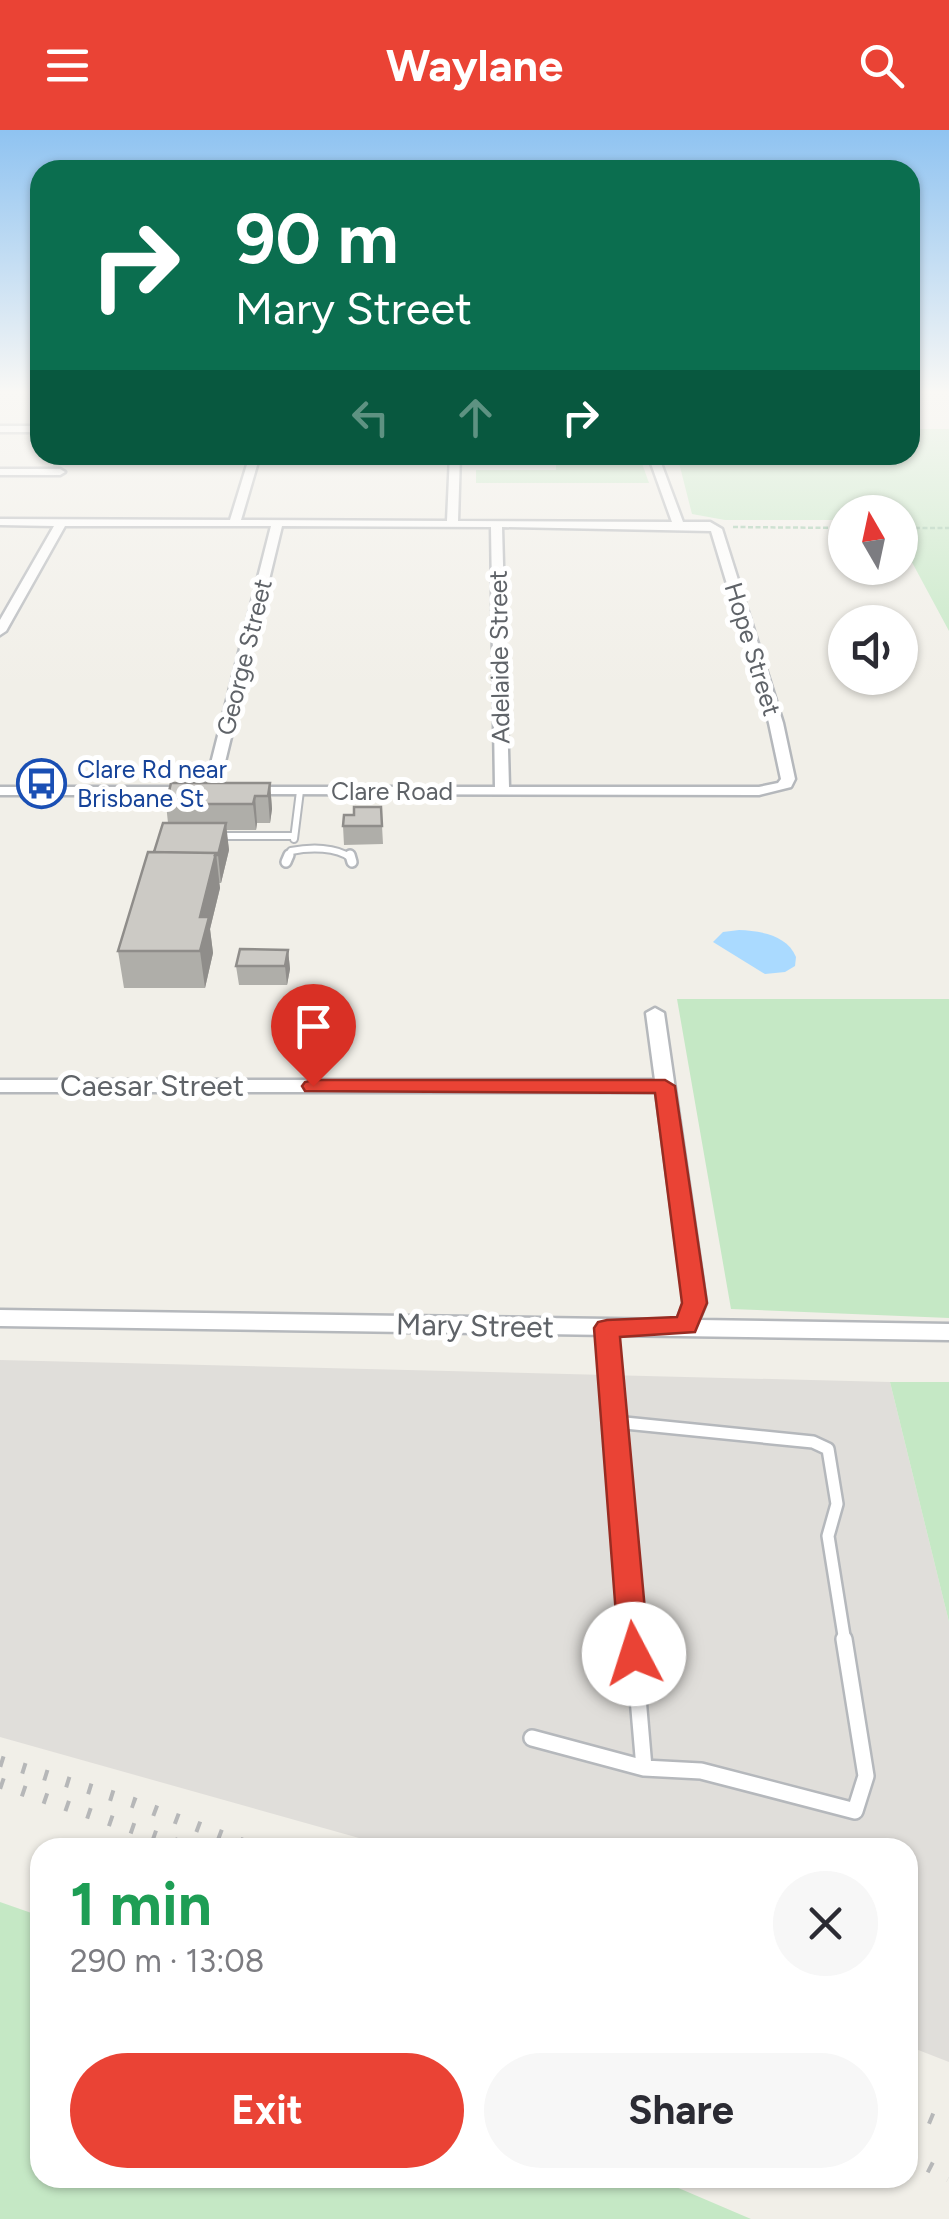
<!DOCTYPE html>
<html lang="en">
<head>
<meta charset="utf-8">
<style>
  :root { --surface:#fff; --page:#f7f7f7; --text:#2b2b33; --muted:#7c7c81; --accent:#ea4335 }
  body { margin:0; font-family:Figtree,sans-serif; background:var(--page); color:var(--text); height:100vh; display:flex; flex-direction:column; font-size:38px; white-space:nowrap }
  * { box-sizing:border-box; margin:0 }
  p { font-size:32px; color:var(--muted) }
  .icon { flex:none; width:55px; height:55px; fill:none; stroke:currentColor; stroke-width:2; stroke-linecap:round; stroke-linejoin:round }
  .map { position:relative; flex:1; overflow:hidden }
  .sheet { position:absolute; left:30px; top:1708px; width:888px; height:350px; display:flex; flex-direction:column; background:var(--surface); border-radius:30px; box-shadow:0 2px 8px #0004 }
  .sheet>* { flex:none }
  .guide { position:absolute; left:30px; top:30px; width:890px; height:305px; border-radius:30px; box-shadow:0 2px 8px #0004; background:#0b6e4f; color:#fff; overflow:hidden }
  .needle { width:65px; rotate:351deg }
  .fabs { position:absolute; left:828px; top:365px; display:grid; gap:20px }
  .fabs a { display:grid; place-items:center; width:90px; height:90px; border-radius:50%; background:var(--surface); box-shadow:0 2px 8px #0004; font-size:50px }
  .pin { position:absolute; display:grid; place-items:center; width:85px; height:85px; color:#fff; margin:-102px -42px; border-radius:50% 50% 50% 0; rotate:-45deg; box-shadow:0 0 10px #0007 }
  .pin .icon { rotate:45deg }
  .me { position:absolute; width:110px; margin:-55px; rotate:355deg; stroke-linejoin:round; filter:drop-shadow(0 0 8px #0008) }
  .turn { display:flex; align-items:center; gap:35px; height:210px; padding:0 40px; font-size:45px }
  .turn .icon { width:130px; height:130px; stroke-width:2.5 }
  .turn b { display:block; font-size:70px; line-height:85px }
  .lanes { display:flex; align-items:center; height:95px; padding:0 40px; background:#0003; justify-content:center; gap:50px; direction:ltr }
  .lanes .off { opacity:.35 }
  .round { display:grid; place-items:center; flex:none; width:105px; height:105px; border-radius:52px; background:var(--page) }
  .overview { display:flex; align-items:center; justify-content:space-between; height:170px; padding:0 40px }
  h1 { font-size:60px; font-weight:700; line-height:75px; color:#1e9e55 }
  .primary-button { display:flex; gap:20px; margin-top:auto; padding:20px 40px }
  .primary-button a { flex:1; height:115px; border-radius:60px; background:var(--accent); color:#fff; font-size:40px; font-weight:700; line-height:115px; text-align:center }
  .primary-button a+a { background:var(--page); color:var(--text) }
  header { display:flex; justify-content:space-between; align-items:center; height:130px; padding:0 40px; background:var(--accent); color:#fff; font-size:45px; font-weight:700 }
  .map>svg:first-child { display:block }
  .industrial { fill:#e0deda }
  .green { fill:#c5e8c5 }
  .water { fill:#aadaff }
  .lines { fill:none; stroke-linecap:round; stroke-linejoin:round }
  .lane-far3-casing { stroke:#b5b8bc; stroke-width:10 }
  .lane-far2-casing { stroke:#b5b8bc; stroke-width:14 }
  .lane-far1-casing { stroke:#b5b8bc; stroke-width:16 }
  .lane-casing { stroke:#b5b8bc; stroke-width:20 }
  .street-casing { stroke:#b5b8bc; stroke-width:5 }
  .path { stroke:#9cc7a9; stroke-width:2.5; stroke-dasharray:5 2.5; stroke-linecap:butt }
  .lane-far3 { stroke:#fff; stroke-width:6 }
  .lane-far2 { stroke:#fff; stroke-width:9 }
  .lane-far1 { stroke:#fff; stroke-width:11 }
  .lane { stroke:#fff; stroke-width:15 }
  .street { fill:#fff; fill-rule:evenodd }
  .rail { stroke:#b6b7b8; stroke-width:11; stroke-dasharray:4 19; stroke-linecap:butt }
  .wall { fill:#afaea9 }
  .shaded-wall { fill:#8f8d8a }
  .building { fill:#cccac5; stroke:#8f8d8a; stroke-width:2.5 }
  .route { fill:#ea4335; stroke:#982c22; stroke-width:2.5 }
  .labels { text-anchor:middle; stroke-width:10; stroke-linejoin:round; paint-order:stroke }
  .far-street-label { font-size:25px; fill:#5f6368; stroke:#fff }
  .far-transit-label { font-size:25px; fill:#164399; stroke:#fff; text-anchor:start }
  .street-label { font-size:30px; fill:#5f6368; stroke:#fff }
</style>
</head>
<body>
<header><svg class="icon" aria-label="menu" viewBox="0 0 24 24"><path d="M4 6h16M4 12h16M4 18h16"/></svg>Waylane<svg class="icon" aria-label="search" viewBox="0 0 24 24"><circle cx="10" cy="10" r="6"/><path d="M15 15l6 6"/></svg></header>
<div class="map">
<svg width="949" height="2089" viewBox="0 0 949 2089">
  <rect width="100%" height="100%" fill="#f1efe8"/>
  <!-- industrial -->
  <path class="industrial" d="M0 1230 890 1252 949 1492V1932L908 1916V1718L391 1717 0 1607Z"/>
  <!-- green -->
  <path class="green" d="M910 299H949V501L900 410V382H845V390H725L692 384 677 325H910Z
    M556 325H639L649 353H476V340H556Z
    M677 869H949V1188L731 1179Z
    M890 1252H949V1492Z
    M0 1772 40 1786V2048H655L751 2089H0Z"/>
  <!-- water -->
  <path class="water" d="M739 800C761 801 787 805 796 827L795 836 785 842 765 844 713 812 723 802Z"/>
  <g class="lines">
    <defs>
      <path id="lane-far3" d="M214 706H293
        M294 709 300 661
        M288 728 291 721C311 717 336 717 351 728"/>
      <path id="lane-far2" d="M350 725 352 732
        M286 732 289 725"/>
      <path id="lane-far1" d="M607 1199 633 1512
        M615 1292 813 1312 828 1319 837 1374 828 1406 845 1512"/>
      <path id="lane" d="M633 1509 644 1638 701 1641 855 1681 866 1646 844 1509
        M532 1608 644 1638"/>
      <path id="street" d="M0 296H40V302H0Z
        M250 325H260L241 390 447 391 450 325H460L458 391 672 392 648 325H658L683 392H710L722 399 783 593 795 649 791 657 759 665 243 664 241 661 248 657H495L491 397 282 396 218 661 211 665 206 664 204 661 271 396H65L6 501 0 505V490L54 396 0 395V389L230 390ZM502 397 711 401 769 593 781 649 778 653 759 657H509Z
        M0 339H60L65 342 60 345H0Z
        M0 657H194L201 661 194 665H0Z
        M655 878 664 883 706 1173 699 1190 949 1194V1210L0 1196V1180L677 1190 684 1173 656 962H0V950H655L646 883Z"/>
    </defs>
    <!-- lane-far3 casing -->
    <use href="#lane-far3" class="lane-far3-casing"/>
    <!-- lane-far2 casing -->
    <use href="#lane-far2" class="lane-far2-casing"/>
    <!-- lane-far1 casing -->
    <use href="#lane-far1" class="lane-far1-casing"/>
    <!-- lane casing -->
    <use href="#lane" class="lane-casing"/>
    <!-- street casing -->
    <use href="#street" class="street-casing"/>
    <!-- path -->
    <path class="path" d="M733 397 845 398
      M900 398H949"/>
    <!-- lane-far3 -->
    <use href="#lane-far3" class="lane-far3"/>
    <!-- lane-far2 -->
    <use href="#lane-far2" class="lane-far2"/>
    <!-- lane-far1 -->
    <use href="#lane-far1" class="lane-far1"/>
    <!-- lane -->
    <use href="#lane" class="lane"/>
    <!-- street -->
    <use href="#street" class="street"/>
    <!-- rail -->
    <path class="rail" d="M0 1631 132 1672 255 1718
      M0 1653 190 1718
      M908 1979 949 1996
      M908 2026 949 2047"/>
  </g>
  <!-- wall -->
  <path class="wall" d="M270 653 272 679 270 693H257L256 700H226L229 720 221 753H219L220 758 210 799 213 823 205 858H124L118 821 154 722 168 693 166 674Z
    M381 677 383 714 344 715 343 696 354 685Z
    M288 820 290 839 287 855H239L236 836Z"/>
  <!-- shaded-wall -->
  <path class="shaded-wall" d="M270 653 272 679 270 693 268 666Z
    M255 666 257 693 256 700 253 674Z
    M226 693 229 720 221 753 218 725Z
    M216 723 220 758 210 799 213 823 205 858 200 821V787Z
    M288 820 290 839 287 855 285 836Z"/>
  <!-- building -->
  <path class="building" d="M171 653H270L268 666H255L253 674H166Z
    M354 677H381L382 696H343L344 685H354Z
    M163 693H226L218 725H215L216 723 154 722Z
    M148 722 216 723 200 787H209L200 821H118Z
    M240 819 288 820 285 836H236Z"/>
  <!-- sky -->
  <linearGradient id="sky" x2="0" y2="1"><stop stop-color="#8fc3f1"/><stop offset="0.47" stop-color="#f9f8f5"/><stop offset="1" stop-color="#f9f8f5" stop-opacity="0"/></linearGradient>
  <rect width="949" height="558" fill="url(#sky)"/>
  <!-- route -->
  <path class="route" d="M313 950H665L675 956 707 1173 695 1202 620 1207 649 1524 645 1533 634 1536 624 1533 619 1524 594 1198 598 1192 607 1190 677 1187 682 1173 655 963 305 961 302 956 305 952Z"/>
  <!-- icons -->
  <defs>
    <symbol id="bus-ring" viewBox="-11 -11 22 22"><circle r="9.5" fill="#fff" stroke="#1a4fb4" stroke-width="1.5"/><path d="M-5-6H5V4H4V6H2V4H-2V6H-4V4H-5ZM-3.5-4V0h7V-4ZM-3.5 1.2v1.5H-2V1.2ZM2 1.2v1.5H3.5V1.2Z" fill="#1a4fb4"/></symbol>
  </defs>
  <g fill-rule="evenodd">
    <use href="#bus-ring" x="14" y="626" width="55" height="55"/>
  </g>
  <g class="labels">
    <!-- far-street labels -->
    <g class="far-street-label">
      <text transform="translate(753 519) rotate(73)" y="9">Hope Street</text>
      <text transform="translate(244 527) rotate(-76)" y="9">George Street</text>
      <text transform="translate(499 527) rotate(-91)" y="9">Adelaide Street</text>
      <text x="392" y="670">Clare Road</text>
    </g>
    <!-- far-transit labels -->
    <g class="far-transit-label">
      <text x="77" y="648">Clare Rd near<tspan x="77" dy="29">Brisbane St</tspan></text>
    </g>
    <!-- street labels -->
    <g class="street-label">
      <text x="152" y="966">Caesar Street</text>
      <text transform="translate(475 1196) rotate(1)" y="10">Mary Street</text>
    </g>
  </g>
</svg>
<div class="fabs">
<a><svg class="needle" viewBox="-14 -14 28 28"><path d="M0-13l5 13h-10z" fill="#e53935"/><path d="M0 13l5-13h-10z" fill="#7c7c81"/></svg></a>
<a><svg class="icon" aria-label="sound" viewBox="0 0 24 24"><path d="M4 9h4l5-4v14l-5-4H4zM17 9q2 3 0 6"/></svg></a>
</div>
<div class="pin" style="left:313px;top:956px;background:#d93025"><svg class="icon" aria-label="arrive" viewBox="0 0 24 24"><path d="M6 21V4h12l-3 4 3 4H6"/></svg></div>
<svg class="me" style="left:634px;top:1524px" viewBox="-20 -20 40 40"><circle r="19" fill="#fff"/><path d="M0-13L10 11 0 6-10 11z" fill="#ea4335"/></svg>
<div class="guide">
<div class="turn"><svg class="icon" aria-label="right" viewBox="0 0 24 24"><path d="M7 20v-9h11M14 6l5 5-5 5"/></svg><div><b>90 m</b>Mary Street</div></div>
<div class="lanes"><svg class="icon off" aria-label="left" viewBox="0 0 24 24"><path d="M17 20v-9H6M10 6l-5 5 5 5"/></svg><svg class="icon off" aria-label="ahead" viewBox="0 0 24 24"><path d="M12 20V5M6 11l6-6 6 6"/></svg><svg class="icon" aria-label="right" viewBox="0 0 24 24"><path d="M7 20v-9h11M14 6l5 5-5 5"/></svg></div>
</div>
<section class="sheet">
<div class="overview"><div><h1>1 min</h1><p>290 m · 13:08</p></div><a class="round"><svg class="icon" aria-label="close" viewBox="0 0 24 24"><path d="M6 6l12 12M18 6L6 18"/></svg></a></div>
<div class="primary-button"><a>Exit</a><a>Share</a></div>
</section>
</div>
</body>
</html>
